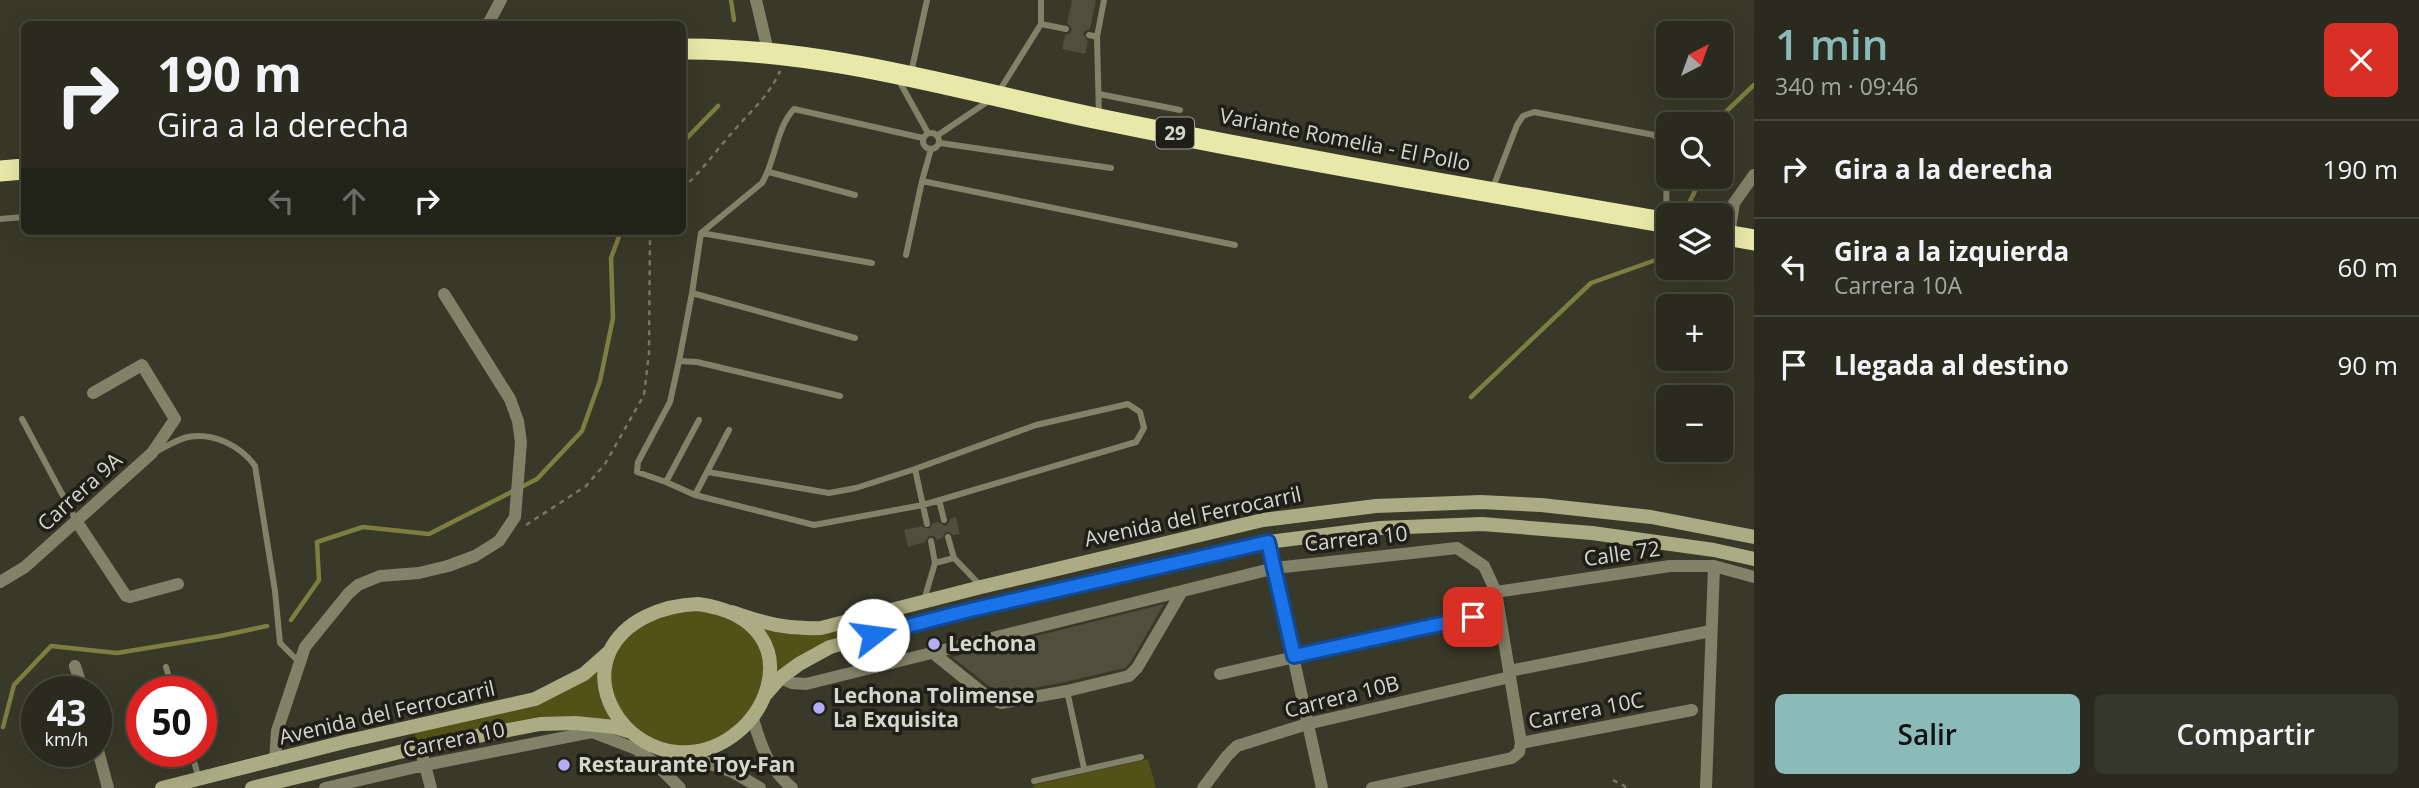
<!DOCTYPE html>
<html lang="es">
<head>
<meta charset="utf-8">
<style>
  :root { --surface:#2a2b1e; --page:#36372b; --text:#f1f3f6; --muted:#a5a7a4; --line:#46473c; --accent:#8bbbb9 }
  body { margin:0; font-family:"Open Sans",sans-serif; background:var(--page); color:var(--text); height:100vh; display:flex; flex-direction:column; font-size:26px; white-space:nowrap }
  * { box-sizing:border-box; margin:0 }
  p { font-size:23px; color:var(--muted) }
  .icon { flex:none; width:38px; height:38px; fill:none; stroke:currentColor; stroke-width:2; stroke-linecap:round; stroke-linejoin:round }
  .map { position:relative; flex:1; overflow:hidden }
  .side { display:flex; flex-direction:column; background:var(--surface); width:665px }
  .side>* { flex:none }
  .banner { position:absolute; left:21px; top:21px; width:665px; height:214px; border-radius:10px; box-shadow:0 7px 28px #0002,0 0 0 2px var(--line); background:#2a2b1e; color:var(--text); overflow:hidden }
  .needle { width:46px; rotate:41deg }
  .fabs { position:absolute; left:1656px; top:21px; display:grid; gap:14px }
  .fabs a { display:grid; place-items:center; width:77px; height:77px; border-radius:10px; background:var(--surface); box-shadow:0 7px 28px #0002,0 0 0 2px var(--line); font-size:35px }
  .speed { position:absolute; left:21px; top:676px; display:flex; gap:14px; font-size:35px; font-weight:700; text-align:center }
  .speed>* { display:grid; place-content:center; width:91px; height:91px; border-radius:50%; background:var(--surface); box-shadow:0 7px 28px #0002,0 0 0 2px var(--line); line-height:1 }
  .speed small { font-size:18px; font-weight:400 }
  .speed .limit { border:10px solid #d22; background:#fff; color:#111 }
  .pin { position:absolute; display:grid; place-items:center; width:60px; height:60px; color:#fff; margin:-30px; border-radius:14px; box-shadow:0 4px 10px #0006 }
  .me { position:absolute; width:77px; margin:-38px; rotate:75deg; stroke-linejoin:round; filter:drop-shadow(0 0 5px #0008) }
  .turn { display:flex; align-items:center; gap:24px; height:147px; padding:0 21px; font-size:32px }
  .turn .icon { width:91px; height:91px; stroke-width:2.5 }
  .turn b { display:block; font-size:49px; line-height:60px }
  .lanes { display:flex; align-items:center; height:66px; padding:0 21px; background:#0003; justify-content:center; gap:35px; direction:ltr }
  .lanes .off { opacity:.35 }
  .round { display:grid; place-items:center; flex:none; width:74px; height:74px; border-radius:10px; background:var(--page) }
  .head { display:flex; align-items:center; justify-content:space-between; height:119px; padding:0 21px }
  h1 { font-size:42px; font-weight:600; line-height:52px; color:var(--accent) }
  .action { display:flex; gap:14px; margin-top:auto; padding:14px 21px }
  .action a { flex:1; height:80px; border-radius:10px; background:var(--accent); color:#111; font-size:28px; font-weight:600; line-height:80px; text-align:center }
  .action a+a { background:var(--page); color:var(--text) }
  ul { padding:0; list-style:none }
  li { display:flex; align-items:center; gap:21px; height:98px; padding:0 21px; border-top:2px solid var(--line) }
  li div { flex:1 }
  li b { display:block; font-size:26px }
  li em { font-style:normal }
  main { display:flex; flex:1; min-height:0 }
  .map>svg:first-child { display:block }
  .green { fill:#525118 }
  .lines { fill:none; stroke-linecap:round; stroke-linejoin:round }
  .stream { stroke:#7e7e41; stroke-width:4.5 }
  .building { fill:#4f4f3e }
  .path { stroke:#767768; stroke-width:2.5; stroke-dasharray:5 5; stroke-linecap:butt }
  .lane { stroke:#818268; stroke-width:6 }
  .street { stroke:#818268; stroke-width:12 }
  .secondary { stroke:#abac83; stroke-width:14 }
  .highway { stroke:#e8e9a9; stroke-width:21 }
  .route-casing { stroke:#114b97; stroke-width:18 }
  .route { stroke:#1a73e8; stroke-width:12 }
  .poi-dot { fill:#b4acf9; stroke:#1f1f18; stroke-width:2.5 }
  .labels { text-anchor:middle; stroke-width:7; stroke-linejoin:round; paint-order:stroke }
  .shield { fill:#1f1f18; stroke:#9e9f96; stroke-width:2 }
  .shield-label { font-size:19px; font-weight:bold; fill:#d5d6cc }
  .street-label { font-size:21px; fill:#d5d6cc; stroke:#1f1f18 }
  .poi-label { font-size:21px; font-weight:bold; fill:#d5d6cc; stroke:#1f1f18; text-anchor:start }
</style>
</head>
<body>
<main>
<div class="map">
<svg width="1754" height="788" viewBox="0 0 1754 788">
  <rect width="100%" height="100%" fill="#383928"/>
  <!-- green -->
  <path class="green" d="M681 605 768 625 845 623 850 641 799 664 752 716 698 750 575 723 420 747 412 727 549 694 620 637Z
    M1148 759 1156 788H1034L1033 785Z"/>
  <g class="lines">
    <!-- stream -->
    <path class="stream" d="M731 0 734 20
      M1713 124 1754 85
      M682 143 718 106
      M1683 215 1696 189 1698 177
      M1471 397 1591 283 1664 257 1668 250
      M291 620 319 580 317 542 363 527 429 534 537 479 582 431 600 381 613 318 611 258 621 231
      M3 727 14 685 51 646 117 653 220 636 267 626"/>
  </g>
  <!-- building -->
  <path class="building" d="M1072 0H1096L1090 29 1085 31 1083 34 1088 41 1085 54 1062 49 1065 35 1070 33 1072 29 1067 23Z
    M956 517 960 534 953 535 947 531 944 534 942 538 937 540 934 536H929L925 542 908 547 904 530 922 526 929 529 933 523 939 522 945 526 948 524 950 519Z
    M1164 604 1130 663 1125 668 1065 682 1002 694 994 690 952 657Z"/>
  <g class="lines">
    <!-- path -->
    <path class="path" d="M682 189C703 170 718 148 737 127 753 109 770 94 780 71
      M526 525 586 486 605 464 644 395 649 353 650 231
      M1613 780 1628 788"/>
    <!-- lane -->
    <path class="lane" d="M1041 24V0
      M1089 35 1097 37 1099 117
      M1097 37 1104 0
      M911 73 927 0
      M898 79 928 133
      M998 93 1041 24 1066 29
      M1099 94 1180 110
      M923 141a8 8 0 1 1 16 0a8 8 0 1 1-16 0Z
      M938 135 990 100
      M940 143 1111 168
      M931 149 922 181 1235 245
      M769 172 855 195
      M1492 190 1517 125 1523 116 1534 112 1654 135 1664 147 1667 159 1666 217
      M0 219 24 217
      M701 233 762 183C776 160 776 128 794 109L923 138
      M906 255 922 181
      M692 293 701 233 872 263
      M679 361 692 293 855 338
      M840 396 697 362 679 361 670 402 638 462 637 472 666 482 695 495 814 525 923 505 1136 442 1144 428 1140 412 1128 404 1036 425 915 469
      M22 419 77 522
      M157 451C167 446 178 439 188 437 213 432 241 446 255 466L275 591 280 643 299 662
      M708 472 829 493 856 488 915 469 927 524
      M666 482 699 420
      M695 495 729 430
      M939 500 944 520
      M948 537 954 558 980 585
      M935 563 954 558
      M924 600 935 563 931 541
      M166 667 173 691
      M1067 691 1084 768
      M191 751 199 779
      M1034 781 1141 757"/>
    <!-- street -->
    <path class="street" d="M756 0 768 51
      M488 24 501 0
      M1729 235 1734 203 1754 175
      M77 522 126 596 130 597 178 584
      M1268 542 1322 788
      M0 582 25 567 152 453 175 419 142 365 93 393
      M1496 592 1670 566H1714L1754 577
      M933 653 989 698 1001 703 1067 691 1129 676 1137 668 1181 593
      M75 666 83 691
      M1509 671 1711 631
      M1220 674 1498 611
      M780 678 792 683 806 684 1275 568 1457 548 1484 566 1496 592 1521 743
      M752 716C762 748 766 765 792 788
      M96 743 108 788
      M1521 743 1692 710
      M420 747 431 788
      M677 752 733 772 760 788
      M275 761 277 731 305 647 348 594 358 585 380 576 419 573 448 566 475 556 499 541 515 517 521 442 518 421 510 399 444 294
      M325 788 425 765 592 732 636 749 655 763 680 788
      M1203 788 1227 756 1237 746 1307 724 1510 677
      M1372 788 1512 758 1519 752 1521 743
      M1706 788 1714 566"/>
    <!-- secondary -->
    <path class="secondary" d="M698 604C823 621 765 759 677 752 631 749 590 698 609 653 624 619 665 605 698 604Z
      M732 612C763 623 788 630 821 628L981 587 1263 520 1376 506 1481 502 1541 505 1651 517 1754 537
      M765 695 780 678 799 664 830 647 966 611 1268 542 1380 528 1482 524 1592 533 1714 550 1754 559
      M162 788 344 742 535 699 584 674 610 651
      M252 788 420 747 540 724 575 723 615 727 628 731"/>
    <!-- highway -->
    <path class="highway" d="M682 49C826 48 961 90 1099 119 1288 158 1478 190 1668 223
      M0 171 24 169
      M1720 234 1754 240"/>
  </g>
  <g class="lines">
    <defs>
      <path id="route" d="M873 635 966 611 1268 542 1294 656 1473 617"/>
    </defs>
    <!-- route casing -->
    <use href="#route" class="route-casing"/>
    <!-- route -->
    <use href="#route" class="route"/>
  </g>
  <!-- markers -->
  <g class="poi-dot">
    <circle cx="934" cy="644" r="7"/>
    <circle cx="819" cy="708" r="7"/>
    <circle cx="564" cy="765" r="7"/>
  </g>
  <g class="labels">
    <!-- shield labels -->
    <rect class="shield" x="1156" y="117.5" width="38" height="31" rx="5"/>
    <g class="shield-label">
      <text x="1175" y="140">29</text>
    </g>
    <!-- street labels -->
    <g class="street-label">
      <text transform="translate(1345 140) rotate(11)" y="7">Variante Romelia - El Pollo</text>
      <text transform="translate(80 492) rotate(-42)" y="7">Carrera 9A</text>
      <text transform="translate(1193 517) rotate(-12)" y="7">Avenida del Ferrocarril</text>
      <text transform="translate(1356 539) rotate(-6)" y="7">Carrera 10</text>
      <text transform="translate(1622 554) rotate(-8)" y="7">Calle 72</text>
      <text transform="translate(1342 697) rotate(-14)" y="7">Carrera 10B</text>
      <text transform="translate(1586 711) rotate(-11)" y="7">Carrera 10C</text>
      <text transform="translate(387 713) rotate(-13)" y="7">Avenida del Ferrocarril</text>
      <text transform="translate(454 740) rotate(-12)" y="7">Carrera 10</text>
    </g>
    <!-- poi labels -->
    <g class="poi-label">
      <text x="948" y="651">Lechona</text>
      <text x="833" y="703">Lechona Tolimense<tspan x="833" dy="24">La Exquisita</tspan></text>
      <text x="578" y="772">Restaurante Toy-Fan</text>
    </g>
  </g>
</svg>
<div class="fabs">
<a><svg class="needle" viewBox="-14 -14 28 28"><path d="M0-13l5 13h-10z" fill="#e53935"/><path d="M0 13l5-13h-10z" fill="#a5a7a4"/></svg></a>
<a><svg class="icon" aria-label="search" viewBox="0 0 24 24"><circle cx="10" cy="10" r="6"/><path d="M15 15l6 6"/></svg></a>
<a><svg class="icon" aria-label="layers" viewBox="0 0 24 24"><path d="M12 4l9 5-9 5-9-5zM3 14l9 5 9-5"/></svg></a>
<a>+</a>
<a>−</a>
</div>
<div class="speed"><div>43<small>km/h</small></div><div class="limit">50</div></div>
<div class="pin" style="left:1473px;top:617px;background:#d93025"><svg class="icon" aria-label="arrive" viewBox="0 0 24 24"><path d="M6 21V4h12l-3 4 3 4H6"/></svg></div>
<svg class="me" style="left:873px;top:635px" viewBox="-20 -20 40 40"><circle r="19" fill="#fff"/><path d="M0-13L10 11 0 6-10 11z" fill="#1a73e8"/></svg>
<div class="banner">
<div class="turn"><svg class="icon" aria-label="right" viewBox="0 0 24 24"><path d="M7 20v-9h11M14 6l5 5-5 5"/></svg><div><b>190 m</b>Gira a la derecha</div></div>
<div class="lanes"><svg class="icon off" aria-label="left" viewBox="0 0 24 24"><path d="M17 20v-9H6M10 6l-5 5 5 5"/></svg><svg class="icon off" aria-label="ahead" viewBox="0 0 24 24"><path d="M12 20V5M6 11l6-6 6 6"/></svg><svg class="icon" aria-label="right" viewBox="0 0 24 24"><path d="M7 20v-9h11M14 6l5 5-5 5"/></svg></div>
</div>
</div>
<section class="side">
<div class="head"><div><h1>1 min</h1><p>340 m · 09:46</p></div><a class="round" style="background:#d93025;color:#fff"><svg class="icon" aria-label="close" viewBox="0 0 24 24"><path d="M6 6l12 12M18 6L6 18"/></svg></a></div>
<ul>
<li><svg class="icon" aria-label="right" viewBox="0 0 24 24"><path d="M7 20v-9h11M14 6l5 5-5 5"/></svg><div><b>Gira a la derecha</b></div><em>190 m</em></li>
<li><svg class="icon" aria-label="left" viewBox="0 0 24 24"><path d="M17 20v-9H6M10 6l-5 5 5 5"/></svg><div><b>Gira a la izquierda</b><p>Carrera 10A</p></div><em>60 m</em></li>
<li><svg class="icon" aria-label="arrive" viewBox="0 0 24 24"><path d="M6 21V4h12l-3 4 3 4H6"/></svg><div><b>Llegada al destino</b></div><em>90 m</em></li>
</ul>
<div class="action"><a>Salir</a><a>Compartir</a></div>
</section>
</main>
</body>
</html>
